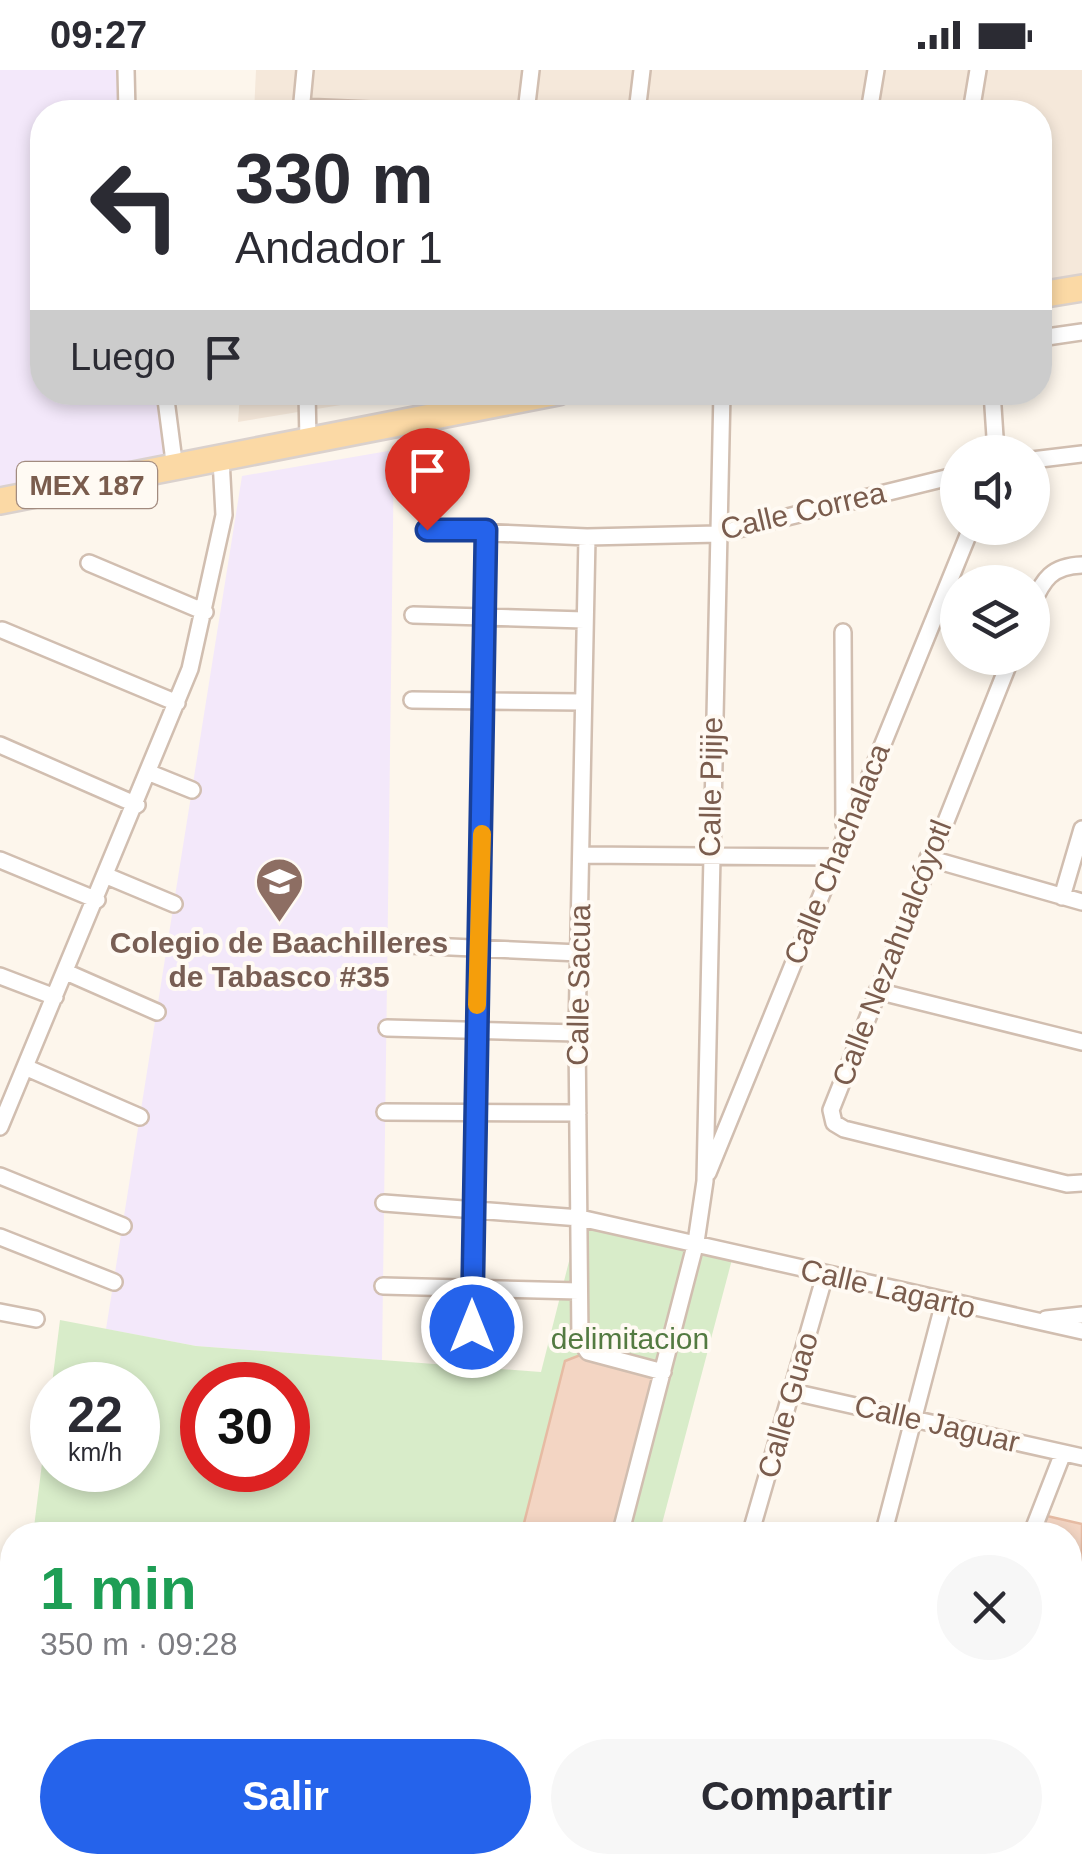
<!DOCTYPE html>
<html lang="es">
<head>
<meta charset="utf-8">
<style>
  :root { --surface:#fff; --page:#f7f7f7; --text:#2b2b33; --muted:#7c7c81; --accent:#2563eb }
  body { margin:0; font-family:Arial,sans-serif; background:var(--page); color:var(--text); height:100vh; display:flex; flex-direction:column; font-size:38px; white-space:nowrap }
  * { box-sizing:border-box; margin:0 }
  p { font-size:32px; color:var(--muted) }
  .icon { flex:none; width:55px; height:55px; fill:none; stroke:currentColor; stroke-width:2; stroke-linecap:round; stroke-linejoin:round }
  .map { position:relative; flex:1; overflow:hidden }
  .details { position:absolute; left:0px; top:1452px; width:1082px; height:352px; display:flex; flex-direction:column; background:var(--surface); border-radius:40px 40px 0 0; box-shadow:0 5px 15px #0003 }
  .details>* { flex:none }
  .banner { position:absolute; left:30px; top:30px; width:1022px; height:305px; border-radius:40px; box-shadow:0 5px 15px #0003; background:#fff; color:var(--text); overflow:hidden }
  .buttons { position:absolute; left:940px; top:365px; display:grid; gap:20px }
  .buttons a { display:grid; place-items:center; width:110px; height:110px; border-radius:50%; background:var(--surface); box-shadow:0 5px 15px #0003; font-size:50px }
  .speed { position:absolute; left:30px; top:1292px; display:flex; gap:20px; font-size:50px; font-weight:700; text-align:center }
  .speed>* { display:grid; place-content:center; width:130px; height:130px; border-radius:50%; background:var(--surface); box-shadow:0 5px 15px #0003; line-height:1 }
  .speed small { font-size:25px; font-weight:400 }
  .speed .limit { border:15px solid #d22; background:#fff; color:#111 }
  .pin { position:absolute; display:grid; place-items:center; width:85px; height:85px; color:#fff; margin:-102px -42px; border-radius:50% 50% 50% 0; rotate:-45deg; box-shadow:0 0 10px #0007 }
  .pin .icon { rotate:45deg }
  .me { position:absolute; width:110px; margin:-55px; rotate:0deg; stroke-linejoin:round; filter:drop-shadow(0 0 8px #0008) }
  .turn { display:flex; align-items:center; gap:35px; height:210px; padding:0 40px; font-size:45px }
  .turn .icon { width:130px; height:130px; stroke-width:2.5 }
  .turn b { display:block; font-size:70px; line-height:85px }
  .then { display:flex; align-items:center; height:95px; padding:0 40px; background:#0003; gap:20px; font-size:38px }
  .round { display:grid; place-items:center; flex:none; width:105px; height:105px; border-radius:52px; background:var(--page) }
  .headline { display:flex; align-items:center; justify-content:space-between; height:170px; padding:0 40px }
  h1 { font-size:60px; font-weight:700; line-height:75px; color:#1e9e55 }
  .primary-button { display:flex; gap:20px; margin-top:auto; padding:20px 40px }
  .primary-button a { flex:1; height:115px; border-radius:60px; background:var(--accent); color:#fff; font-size:40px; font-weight:700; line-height:115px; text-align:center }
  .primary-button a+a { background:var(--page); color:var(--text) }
  .status { display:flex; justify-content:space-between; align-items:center; height:70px; padding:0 50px; background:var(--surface); direction:ltr }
  .status svg { height:28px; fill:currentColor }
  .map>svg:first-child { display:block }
  .residential { fill:#f5e8da }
  .education { fill:#f3e8fa }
  .green { fill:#d8ecc9; fill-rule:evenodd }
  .building { fill:#f3d5c3; stroke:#e6bba3; stroke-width:2.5 }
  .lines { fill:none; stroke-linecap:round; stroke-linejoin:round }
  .minor-casing { stroke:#d1beb0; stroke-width:20 }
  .primary-casing { stroke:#dad1cd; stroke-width:30 }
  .minor { stroke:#fff; stroke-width:15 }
  .primary { stroke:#fbd9a5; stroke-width:25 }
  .route-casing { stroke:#184099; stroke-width:25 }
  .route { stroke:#2563eb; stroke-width:18 }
  .slow { stroke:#f59e0b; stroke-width:18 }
  .labels { text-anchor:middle; stroke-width:8; stroke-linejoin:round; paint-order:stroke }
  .shield { fill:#fffaf3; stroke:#a28b7f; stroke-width:2.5 }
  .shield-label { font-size:28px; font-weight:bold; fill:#7a5c4d }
  .street-label { font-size:30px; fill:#7a5c4d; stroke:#fffaf3 }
  .education-label { font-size:30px; font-weight:bold; fill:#785e54; stroke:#fffaf3 }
  .park-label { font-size:30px; fill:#537a41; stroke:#fffaf3 }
</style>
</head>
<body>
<div class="status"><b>09:27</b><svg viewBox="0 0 49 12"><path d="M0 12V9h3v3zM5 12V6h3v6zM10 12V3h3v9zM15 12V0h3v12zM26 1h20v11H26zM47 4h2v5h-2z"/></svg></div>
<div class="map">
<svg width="1082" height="1803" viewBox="0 0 1082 1803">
  <rect width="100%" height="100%" fill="#fdf6ec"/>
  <!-- residential -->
  <path class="residential" d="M256 0H1082V210L1040 217V42H254Z
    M240 323H414L238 352Z"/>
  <!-- education -->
  <path class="education" d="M0 0H126L127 42H42V322L165 323 175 399 0 431Z
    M394 380 382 1290 196 1276 106 1259 242 406Z"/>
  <!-- green -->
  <path class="green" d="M580 1148 734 1182 659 1465H33L60 1250 196 1276 541 1302ZM52 1315H138V1400H52ZM202 1315H288V1400H202Z
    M12 1750V1792L905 1793 901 1803H0Z"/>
  <!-- building -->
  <path class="building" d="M588 1282 663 1302 620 1465H521L565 1291Z
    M1047 1446 1082 1454V1803H916L919 1792H1070V1465H1040Z"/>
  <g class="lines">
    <defs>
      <path id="minor" d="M126 0 127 42
        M301 37 417 42
        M301 42 305 0
        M526 42 531 0
        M637 42 642 0
        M869 42 876 0
        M971 42 978 0
        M1040 268 1082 262
        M165 322 175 399
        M307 322 308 371
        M992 322 996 382
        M1032 390 1082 384
        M427 460 587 467 718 464 958 405
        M587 467 577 963 580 1270 588 1282 663 1302
        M89 493 205 542
        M1032 535C1043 509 1052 496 1082 495
        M413 545 584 550
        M2 560 177 633
        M843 562 844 754
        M1011 588 831 1040 834 1053 844 1059 1067 1114 1082 1113
        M412 630 582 632
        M0 675 137 735
        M150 703 192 720
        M581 785 836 787
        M928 788 1082 832
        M0 790 97 830
        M107 806 174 834
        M1062 827 1082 759
        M387 874 579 883
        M66 902 157 942
        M0 906 55 927
        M877 921 1082 972
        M387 958 577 963
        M25 997 140 1047
        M385 1042 578 1043
        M0 1057 190 599 224 445 221 389
        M708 1103 971 458
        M0 1106 123 1156
        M384 1133 580 1148 1082 1261
        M0 1167 114 1212
        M383 1216 579 1221
        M0 1242 36 1249
        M1046 1249 1082 1245
        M472 1297 486 460
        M793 1322 1082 1387
        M620 1465 696 1172 705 1111 722 322
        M750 1465 825 1205
        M883 1465 944 1232
        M1031 1465 1063 1383
        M535 1803 538 1792
        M901 1803 905 1792"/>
      <path id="primary" d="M1040 225 1082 218
        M0 431 558 322"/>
    </defs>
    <!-- minor casing -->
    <use href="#minor" class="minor-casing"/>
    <!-- primary casing -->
    <use href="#primary" class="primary-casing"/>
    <!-- minor -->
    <use href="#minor" class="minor"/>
    <!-- primary -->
    <use href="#primary" class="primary"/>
  </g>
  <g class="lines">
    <defs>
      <path id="route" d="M427 460H486L472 1257"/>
    </defs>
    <!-- route casing -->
    <use href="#route" class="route-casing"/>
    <!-- route -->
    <use href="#route" class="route"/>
    <!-- slow -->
    <path class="slow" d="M477 935 482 764"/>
  </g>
  <!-- icons -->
  <defs>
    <symbol id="school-pin" viewBox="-11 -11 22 30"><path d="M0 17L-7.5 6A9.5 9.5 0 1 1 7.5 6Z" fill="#8d6e63" stroke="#fffaf3"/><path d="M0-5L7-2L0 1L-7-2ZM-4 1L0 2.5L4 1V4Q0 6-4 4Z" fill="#fff"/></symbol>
  </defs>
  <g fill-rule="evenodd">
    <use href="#school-pin" x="252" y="784" width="55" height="75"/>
  </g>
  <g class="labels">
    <!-- shield labels -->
    <rect class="shield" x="17" y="392" width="140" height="46" rx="8"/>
    <g class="shield-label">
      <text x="87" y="425">MEX 187</text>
    </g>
    <!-- street labels -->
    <g class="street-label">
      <text transform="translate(803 441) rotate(-13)" y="10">Calle Correa</text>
      <text transform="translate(711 717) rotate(-89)" y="10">Calle Pijije</text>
      <text transform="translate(837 784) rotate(-68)" y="10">Calle Chachalaca</text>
      <text transform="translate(892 883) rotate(-69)" y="10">Calle Nezahualcóyotl</text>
      <text transform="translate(579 915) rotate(-89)" y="10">Calle Sacua</text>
      <text transform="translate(888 1219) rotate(13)" y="10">Calle Lagarto</text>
      <text transform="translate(788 1335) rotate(-74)" y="10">Calle Guao</text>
      <text transform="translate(937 1354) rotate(13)" y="10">Calle Jaguar</text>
    </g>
    <!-- education labels -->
    <g class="education-label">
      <text x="279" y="883">Colegio de Baachilleres<tspan x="279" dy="34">de Tabasco #35</tspan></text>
    </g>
    <!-- park labels -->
    <g class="park-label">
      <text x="630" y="1279">delimitacion</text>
    </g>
  </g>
</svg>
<div class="buttons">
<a><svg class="icon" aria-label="sound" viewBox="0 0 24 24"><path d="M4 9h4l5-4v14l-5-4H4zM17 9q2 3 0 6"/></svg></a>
<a><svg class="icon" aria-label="layers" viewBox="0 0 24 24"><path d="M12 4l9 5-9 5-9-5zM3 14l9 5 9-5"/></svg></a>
</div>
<div class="speed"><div>22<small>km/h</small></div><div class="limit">30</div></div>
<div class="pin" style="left:427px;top:460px;background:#d93025"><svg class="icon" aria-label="arrive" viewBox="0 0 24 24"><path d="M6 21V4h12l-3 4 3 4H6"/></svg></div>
<svg class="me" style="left:472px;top:1257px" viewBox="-20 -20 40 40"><circle r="17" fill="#2563eb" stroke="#fff" stroke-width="3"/><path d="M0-11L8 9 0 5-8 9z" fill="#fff"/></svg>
<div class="banner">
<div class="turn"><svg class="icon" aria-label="left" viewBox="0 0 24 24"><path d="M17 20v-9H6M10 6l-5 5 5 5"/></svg><div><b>330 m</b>Andador 1</div></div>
<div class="then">Luego<svg class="icon" aria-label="arrive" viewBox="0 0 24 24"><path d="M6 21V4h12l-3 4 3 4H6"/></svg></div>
</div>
<section class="details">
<div class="headline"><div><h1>1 min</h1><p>350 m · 09:28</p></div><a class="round"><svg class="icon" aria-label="close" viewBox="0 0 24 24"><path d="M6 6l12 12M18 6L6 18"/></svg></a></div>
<div class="primary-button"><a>Salir</a><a>Compartir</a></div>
</section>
</div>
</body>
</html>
